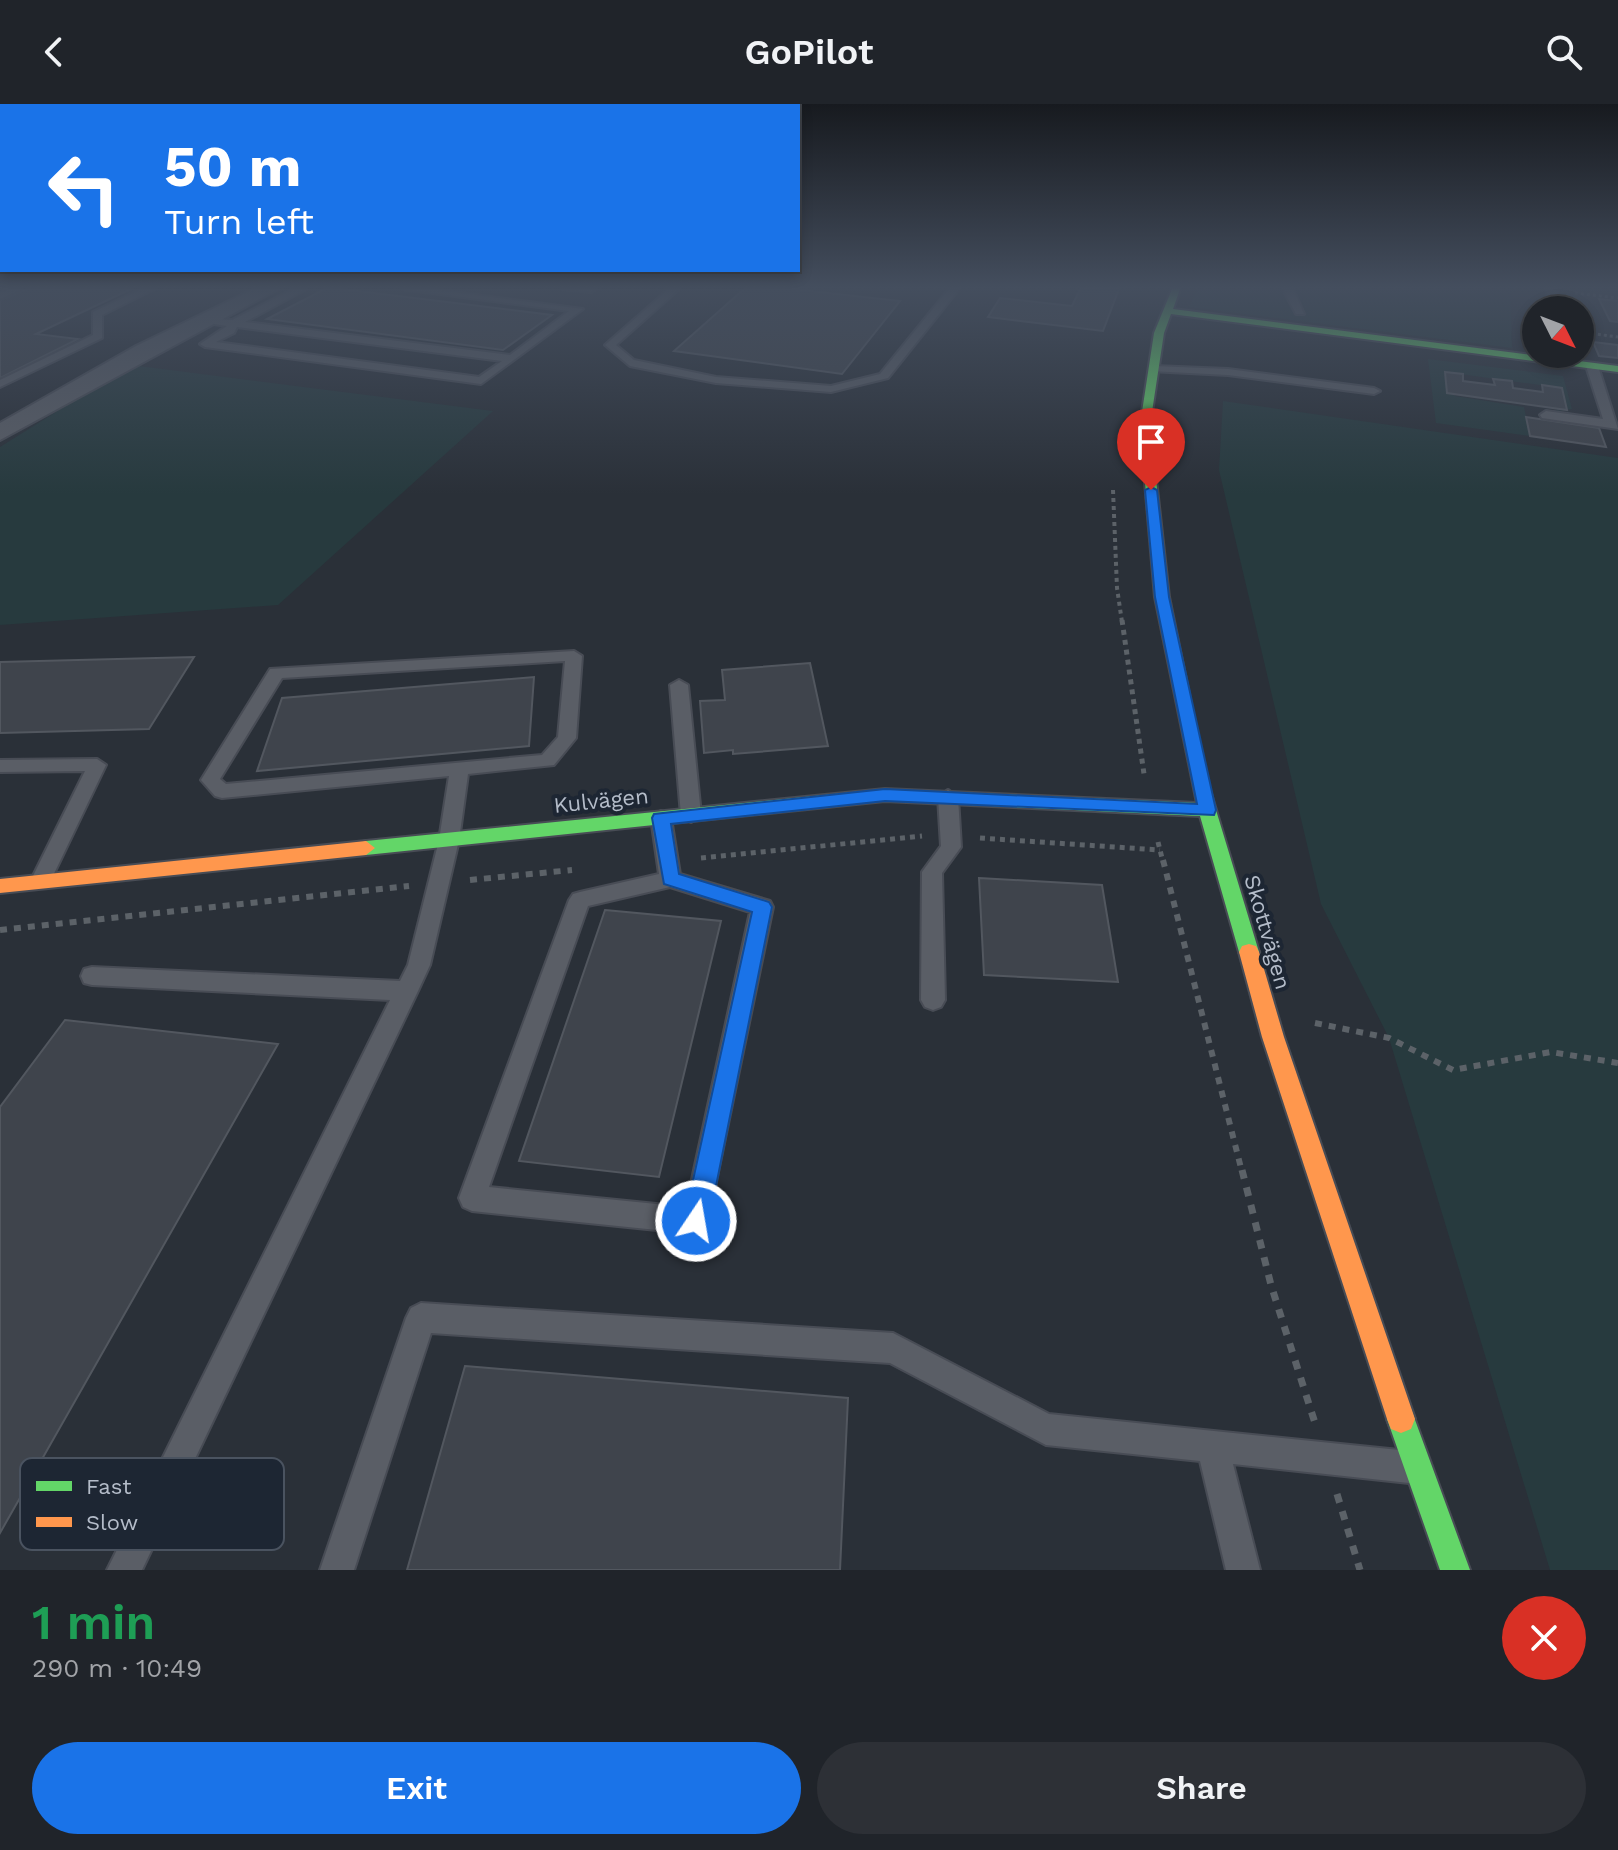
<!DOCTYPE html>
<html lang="en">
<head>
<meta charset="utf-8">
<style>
  :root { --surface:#20242a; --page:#2d3036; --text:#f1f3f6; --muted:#a2a4a8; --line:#3d4147; --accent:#1a73e8 }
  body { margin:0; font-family:"Work Sans",sans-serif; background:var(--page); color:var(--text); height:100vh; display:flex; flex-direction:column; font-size:30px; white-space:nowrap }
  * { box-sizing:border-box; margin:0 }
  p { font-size:26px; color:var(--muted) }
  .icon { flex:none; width:44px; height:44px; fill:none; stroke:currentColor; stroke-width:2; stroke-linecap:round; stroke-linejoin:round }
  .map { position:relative; height:1466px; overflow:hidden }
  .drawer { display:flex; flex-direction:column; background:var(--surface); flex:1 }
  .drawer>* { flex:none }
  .banner { position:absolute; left:0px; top:0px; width:800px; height:168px; box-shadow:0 4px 12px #0003,0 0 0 2px var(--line); background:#1a73e8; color:#fff; overflow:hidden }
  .needle { width:52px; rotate:132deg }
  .tools { position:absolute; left:1522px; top:192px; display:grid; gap:16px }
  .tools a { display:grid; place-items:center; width:72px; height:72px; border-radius:50%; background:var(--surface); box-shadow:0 4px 12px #0003,0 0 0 2px var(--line); font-size:40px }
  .pin { position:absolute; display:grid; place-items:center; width:68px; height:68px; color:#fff; margin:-82px -34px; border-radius:50% 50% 50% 0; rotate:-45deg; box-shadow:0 0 8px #0007 }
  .pin .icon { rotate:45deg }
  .me { position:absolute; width:88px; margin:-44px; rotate:12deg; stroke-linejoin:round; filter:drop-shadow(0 0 6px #0008) }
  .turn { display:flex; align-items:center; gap:28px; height:168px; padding:0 32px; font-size:36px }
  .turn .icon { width:104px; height:104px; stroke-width:2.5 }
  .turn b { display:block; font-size:56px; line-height:68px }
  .round { display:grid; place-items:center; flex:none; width:84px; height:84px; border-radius:42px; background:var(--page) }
  .headline { display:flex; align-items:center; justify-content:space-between; height:136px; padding:0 32px }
  h1 { font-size:48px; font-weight:600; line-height:60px; color:#1e9e55 }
  .button { display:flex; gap:16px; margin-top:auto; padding:16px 32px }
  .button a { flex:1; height:92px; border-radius:48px; background:var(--accent); color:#fff; font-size:32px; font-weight:600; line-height:92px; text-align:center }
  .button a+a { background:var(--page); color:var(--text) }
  header { display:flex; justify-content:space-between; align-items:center; height:104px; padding:0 32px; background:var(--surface); font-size:36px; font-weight:600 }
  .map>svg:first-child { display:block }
  .green { fill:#273a3e }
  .building { fill:#3f444c; stroke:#52575f; stroke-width:2 }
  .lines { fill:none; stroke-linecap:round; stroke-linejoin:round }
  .lane-casing { stroke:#484c55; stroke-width:4 }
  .street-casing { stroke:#484c55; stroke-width:4 }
  .fast-casing { stroke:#484c55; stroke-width:4 }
  .slow-casing { stroke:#484c55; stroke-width:4 }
  .path-far4 { stroke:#5c6268; stroke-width:3; stroke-dasharray:3 3; stroke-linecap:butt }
  .path-far3 { stroke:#5c6268; stroke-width:4; stroke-dasharray:4 4; stroke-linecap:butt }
  .path-far2 { stroke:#5c6268; stroke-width:5; stroke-dasharray:5 5; stroke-linecap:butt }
  .path-far1 { stroke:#5c6268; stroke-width:6; stroke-dasharray:7 7; stroke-linecap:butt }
  .path { stroke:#5c6268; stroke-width:7; stroke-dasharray:9 9; stroke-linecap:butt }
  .lane { fill:#5a5e66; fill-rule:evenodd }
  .street { fill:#5a5e66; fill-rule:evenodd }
  .fast { fill:#63d668; fill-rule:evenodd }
  .slow { fill:#ff974d; fill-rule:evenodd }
  .route { fill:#1a73e8; stroke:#114b97; stroke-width:2 }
  .labels { text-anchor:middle; stroke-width:8; stroke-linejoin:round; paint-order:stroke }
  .street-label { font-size:22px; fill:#b4bcc9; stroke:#1d2633 }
  .key { fill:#1d2633; stroke:#4a5360; stroke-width:2 }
  .key-label { font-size:22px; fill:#b4bcc9 }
</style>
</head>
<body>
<header><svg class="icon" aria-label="back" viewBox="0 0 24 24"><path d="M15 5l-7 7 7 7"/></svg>GoPilot<svg class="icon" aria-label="search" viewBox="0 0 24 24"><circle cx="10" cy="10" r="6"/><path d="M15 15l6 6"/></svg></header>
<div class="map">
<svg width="1618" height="1466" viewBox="0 0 1618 1466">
  <rect width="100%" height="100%" fill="#2a3038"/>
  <!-- green -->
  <path class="green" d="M1197 185H1510L1512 244 1189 203Z
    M1428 255 1563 272 1572 305 1557 307V304L1567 305 1561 284 1446 268 1455 292 1524 303 1530 332 1436 319Z
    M131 261 493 307 278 501 0 521V343Z
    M1223 297 1618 354V1466H1550L1389 934 1321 800 1219 366Z"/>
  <!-- building -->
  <path class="building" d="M27 185H131L36 230 78 235 0 274V196Z
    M325 185H341L552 211 503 246 267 215Z
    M744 185H792L900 197 842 270 674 247Z
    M1080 185H1119L1103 227 988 213 1000 194 1072 202Z
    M1599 195 1618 197V218L1610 217Z
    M1593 238 1618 241V254L1599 252Z
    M1445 268 1463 270V277L1495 281 1493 275 1512 277 1513 284 1543 288 1542 281 1562 284 1567 306 1447 289Z
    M1526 313 1599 324 1606 343 1530 332Z
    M194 553 149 625 0 629V558Z
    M810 559 828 642 733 650V646L704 649 700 597 725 596 722 566Z
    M534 573 529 642 257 667 282 594Z
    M979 774 1102 781 1118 878 984 871Z
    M605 806 721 817 659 1073 519 1057Z
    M65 916 278 940 0 1429V1003Z
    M465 1262 848 1294 840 1466H407Z"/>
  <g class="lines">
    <defs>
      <path id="lane" d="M9 185H22L0 195V189Z
        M142 185H154L102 211V234L0 283V276L93 231V208Z
        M294 185H306L245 218 510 251 569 207 402 185H429L583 205 481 280 205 243 200 240 227 222 201 218V214L232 216ZM237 223 502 257 479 273 216 238 234 229Z
        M563 185H596L591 188Z
        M669 185H679L616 241 634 256 716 273 831 282 880 270 949 185H959L888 274 831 288 716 279 630 262 605 241Z
        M1283 185H1293L1304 210H1296Z
        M1546 185H1556L1561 206H1551Z
        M1592 259 1598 262 1618 325 1542 314 1540 311 1546 307 1603 315 1586 262Z
        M1154 262 1228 265 1374 284 1380 287 1374 290 1228 271 1150 267V263Z
        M574 547 582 552 576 634 554 661 468 670 459 736 430 861 418 887 142 1466H107L390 896 92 881 84 879 81 872 84 865 92 863 400 877 408 861 439 736 449 672 222 694 215 692 201 676 270 565ZM565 557 558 633 542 651 226 680 220 675 282 574Z
        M679 576 688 581 701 711 691 718 681 711 670 581Z
        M97 655 106 661 50 778 47 784H33L30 778 85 667 0 668V656Z
        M948 686 958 693 961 743 942 769 945 896 941 903 933 906 925 903 921 896 922 768 941 742 938 693Z
        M661 707 671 714 680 770 770 797 773 803 706 1126 696 1130 472 1107 463 1103 459 1094 569 796 573 790 580 788 659 770 651 714ZM670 783 750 808 686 1103 489 1083 588 802Z
        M421 1199 893 1229 1049 1310 1409 1347 1420 1352 1425 1363 1420 1374 1409 1379 1233 1360 1260 1466H1226L1200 1357 1046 1341 890 1259 431 1229 354 1466H320L406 1214 411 1204Z"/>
      <path id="street" d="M254 185H278L0 336V319L136 242Z"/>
      <path id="fast" d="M1172 185H1180L1173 205 1618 262V268L1171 210 1164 229 1150 321 1169 493 1206 673 1259 848 1256 854 1249 856 1242 854 1239 848 1200 712 885 697 366 751 360 749 357 744 360 739 366 737 885 685 1197 699 1155 493 1140 321 1154 229Z
        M1401 1301 1411 1305 1470 1466H1440L1387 1315 1391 1305Z"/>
      <path id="slow" d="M366 737 375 744 366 751 0 789V775Z
        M1249 840 1256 842 1259 848 1284 933 1415 1315 1411 1325 1401 1329 1391 1325 1387 1315 1262 933 1239 848 1242 842Z"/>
    </defs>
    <!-- lane casing -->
    <use href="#lane" class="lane-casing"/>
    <!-- street casing -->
    <use href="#street" class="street-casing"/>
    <!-- fast casing -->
    <use href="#fast" class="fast-casing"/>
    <!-- slow casing -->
    <use href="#slow" class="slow-casing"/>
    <!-- path-far4 -->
    <path class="path-far4" d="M1575 189 1618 194
      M1580 228 1618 233"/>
    <!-- path-far3 -->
    <path class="path-far3" d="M1113 386 1117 484 1122 518"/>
    <!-- path-far2 -->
    <path class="path-far2" d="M1122 516 1144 670
      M980 734 1160 746
      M1158 738 1163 758
      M701 754 922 732"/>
    <!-- path-far1 -->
    <path class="path-far1" d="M1163 756 1242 1068
      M470 776 572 766
      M0 826 409 782
      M1315 919 1389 934 1453 966 1551 948 1618 959"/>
    <!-- path -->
    <path class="path" d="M1242 1066 1271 1181 1315 1319
      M1337 1390 1360 1466"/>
    <!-- lane -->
    <use href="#lane" class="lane"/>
    <!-- street -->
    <use href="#street" class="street"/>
    <!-- fast -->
    <use href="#fast" class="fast"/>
    <!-- slow -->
    <use href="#slow" class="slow"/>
  </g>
  <!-- sky -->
  <linearGradient id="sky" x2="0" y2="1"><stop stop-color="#171a1f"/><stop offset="0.47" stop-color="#444e5e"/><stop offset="1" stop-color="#444e5e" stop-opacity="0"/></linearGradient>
  <rect width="1618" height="390" fill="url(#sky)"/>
  <!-- route -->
  <path class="route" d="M1151 383 1157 386 1169 493 1216 706 1214 711 885 697 671 720 679 770 769 798 772 803 709 1117 705 1126 696 1129 687 1126 684 1117 752 808 664 780 652 714 654 710 885 685 1197 700 1155 493 1145 386Z"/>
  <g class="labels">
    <!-- street labels -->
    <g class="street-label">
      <text transform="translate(601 696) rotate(-6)" y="8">Kulvägen</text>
      <text transform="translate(1268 828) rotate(74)" y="8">Skottvägen</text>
    </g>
  </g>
  <!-- legend -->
  <rect x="20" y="1354" width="264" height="92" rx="12" class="key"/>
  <rect x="36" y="1377" width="36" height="10" fill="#63d668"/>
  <rect x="36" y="1413" width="36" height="10" fill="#ff974d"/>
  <g class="key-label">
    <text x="86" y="1390">Fast</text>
    <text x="86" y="1426">Slow</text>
  </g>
</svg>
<div class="tools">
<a><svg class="needle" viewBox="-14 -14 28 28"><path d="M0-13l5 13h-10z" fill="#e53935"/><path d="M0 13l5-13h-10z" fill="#a2a4a8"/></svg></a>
</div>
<div class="pin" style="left:1151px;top:386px;background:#d93025"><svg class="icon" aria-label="arrive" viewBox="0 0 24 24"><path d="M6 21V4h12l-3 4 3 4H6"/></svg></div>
<svg class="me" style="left:696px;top:1117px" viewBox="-20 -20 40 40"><circle r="17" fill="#1a73e8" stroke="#fff" stroke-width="3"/><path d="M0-11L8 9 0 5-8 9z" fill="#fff"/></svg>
<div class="banner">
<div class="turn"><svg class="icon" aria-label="left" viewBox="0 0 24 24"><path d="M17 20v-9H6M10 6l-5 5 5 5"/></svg><div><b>50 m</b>Turn left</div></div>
</div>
</div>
<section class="drawer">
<div class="headline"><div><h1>1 min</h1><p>290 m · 10:49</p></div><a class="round" style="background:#d93025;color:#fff"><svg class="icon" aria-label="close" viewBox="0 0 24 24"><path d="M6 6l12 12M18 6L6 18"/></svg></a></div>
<div class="button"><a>Exit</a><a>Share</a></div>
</section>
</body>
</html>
